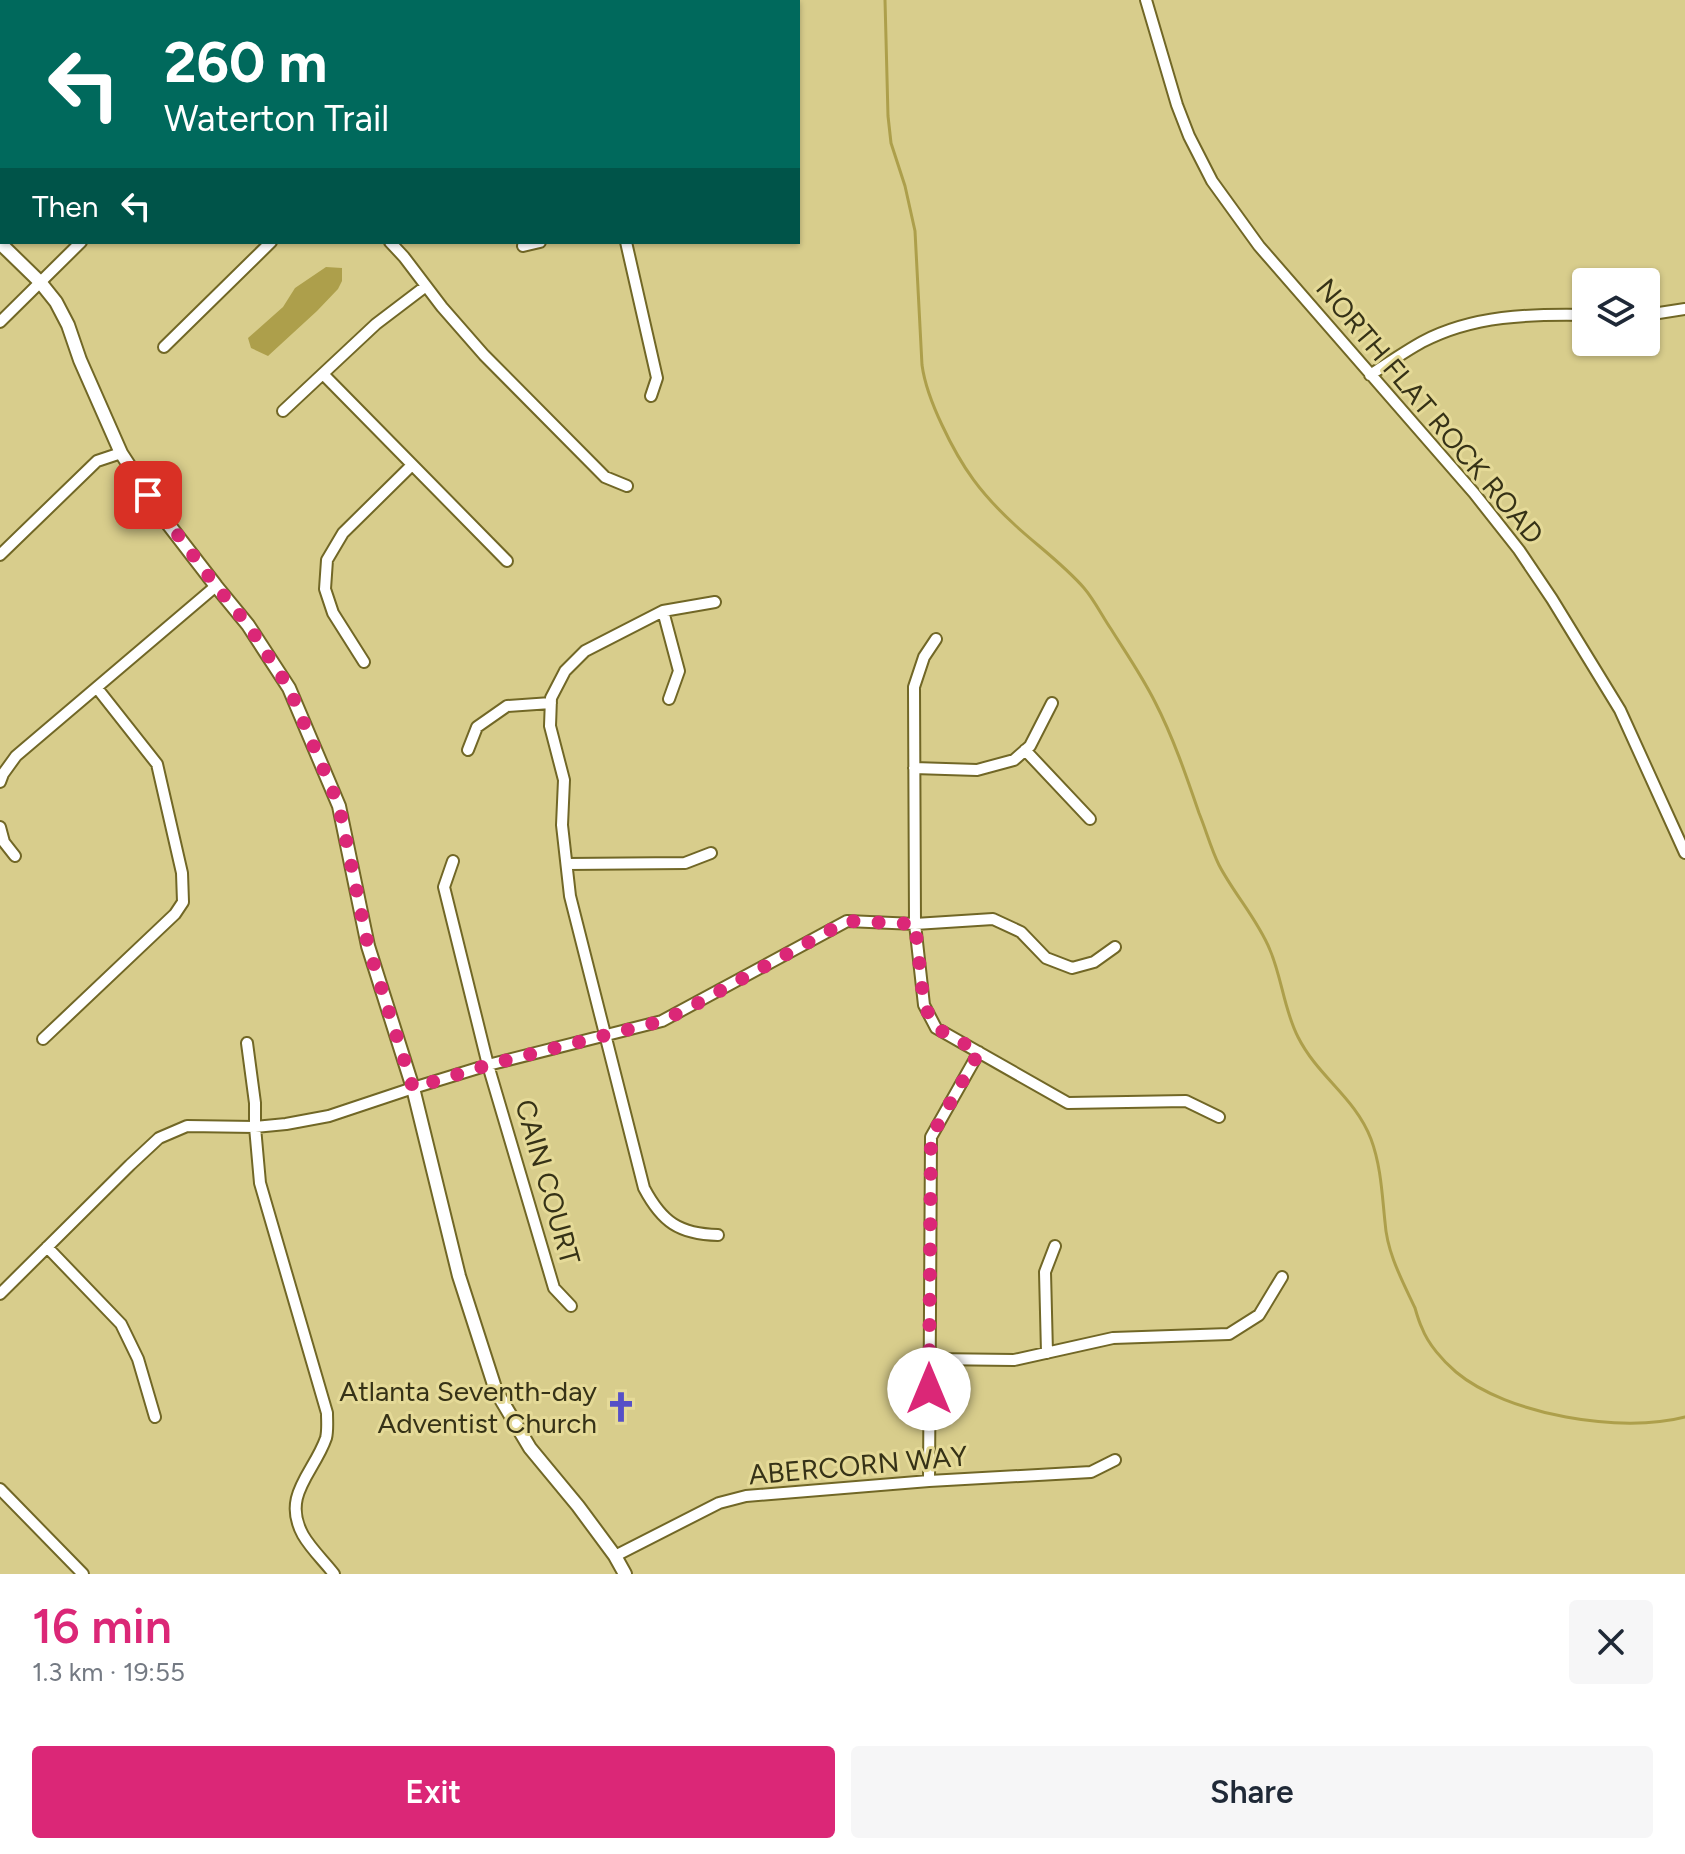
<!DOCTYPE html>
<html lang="en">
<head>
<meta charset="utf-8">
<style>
  :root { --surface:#fff; --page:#f6f6f7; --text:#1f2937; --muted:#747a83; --accent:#db2777 }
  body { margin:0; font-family:Figtree,sans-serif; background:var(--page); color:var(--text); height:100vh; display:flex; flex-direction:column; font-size:30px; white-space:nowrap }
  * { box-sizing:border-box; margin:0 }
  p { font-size:26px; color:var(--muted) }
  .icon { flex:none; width:44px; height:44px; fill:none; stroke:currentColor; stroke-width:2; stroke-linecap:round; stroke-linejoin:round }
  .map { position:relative; height:1574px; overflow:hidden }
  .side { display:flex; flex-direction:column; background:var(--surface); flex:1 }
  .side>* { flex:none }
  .hud { position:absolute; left:0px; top:0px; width:800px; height:244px; box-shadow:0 2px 6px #0004; background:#00695c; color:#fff; overflow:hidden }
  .tools { position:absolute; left:1572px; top:268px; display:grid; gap:16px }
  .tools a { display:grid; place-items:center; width:88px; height:88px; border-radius:8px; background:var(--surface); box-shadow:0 2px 6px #0004; font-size:40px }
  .pin { position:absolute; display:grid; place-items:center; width:68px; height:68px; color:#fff; margin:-34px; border-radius:16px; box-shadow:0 4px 12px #0006 }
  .me { position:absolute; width:88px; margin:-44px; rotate:0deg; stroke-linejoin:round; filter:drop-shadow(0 0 6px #0008) }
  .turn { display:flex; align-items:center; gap:28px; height:168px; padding:0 32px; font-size:36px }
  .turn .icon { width:104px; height:104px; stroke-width:2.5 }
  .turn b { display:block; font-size:56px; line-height:68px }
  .then { display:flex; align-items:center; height:76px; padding:0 32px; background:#0003; gap:16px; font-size:30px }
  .round { display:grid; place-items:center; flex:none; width:84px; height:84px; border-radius:8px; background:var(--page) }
  .head { display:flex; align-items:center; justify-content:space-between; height:136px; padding:0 32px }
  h1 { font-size:48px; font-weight:600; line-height:60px; color:var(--accent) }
  .action { display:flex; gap:16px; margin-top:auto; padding:16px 32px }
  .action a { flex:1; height:92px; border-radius:8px; background:var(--accent); color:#fff; font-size:32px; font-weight:600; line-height:92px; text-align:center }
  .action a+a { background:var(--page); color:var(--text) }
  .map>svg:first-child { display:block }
  .water { fill:#ad9f4b }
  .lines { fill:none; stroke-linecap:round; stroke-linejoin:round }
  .stream { stroke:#ad9f4b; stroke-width:3 }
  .minor-casing { stroke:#716726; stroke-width:14 }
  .tertiary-casing { stroke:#716726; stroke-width:16 }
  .minor { stroke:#fff; stroke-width:10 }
  .tertiary { stroke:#fff; stroke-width:12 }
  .route { stroke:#db2777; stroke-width:14; stroke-dasharray:0 25.2 }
  .labels { text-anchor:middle; stroke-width:6; stroke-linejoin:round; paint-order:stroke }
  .street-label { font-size:28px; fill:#363217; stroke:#e5da98 }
  .poi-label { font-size:28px; fill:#363217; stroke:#e5da98; text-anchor:end }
</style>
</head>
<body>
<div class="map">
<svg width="1685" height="1574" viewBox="0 0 1685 1574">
  <rect width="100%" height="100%" fill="#d8cd8c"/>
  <!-- water -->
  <path class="water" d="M326 267 342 268V281L338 289 317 311 268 356 251 348 248 338 283 307 295 288Z"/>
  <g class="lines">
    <!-- stream -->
    <path class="stream" d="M885 0 888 116 891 143 905 186 915 231 922 365C925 387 933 406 942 425 962 468 981 494 1016 526 1039 547 1064 565 1084 588 1095 601 1102 616 1111 629 1126 653 1142 676 1155 702 1173 737 1186 775 1199 813 1206 830 1211 849 1219 865 1234 894 1258 920 1270 950 1282 978 1284 1010 1298 1037 1318 1077 1355 1097 1371 1139 1381 1166 1382 1194 1385 1222 1387 1253 1402 1280 1415 1308 1417 1315 1419 1322 1422 1328 1428 1344 1443 1361 1456 1372 1507 1415 1622 1434 1685 1417"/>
    <defs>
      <path id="minor" d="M570 0 571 2
        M1146 0 1177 105 1189 136 1212 181 1259 246 1474 493 1519 550 1552 599 1620 710 1685 853
        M538 2 546 0
        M390 242 404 257 442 307 484 355 605 477 627 486
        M626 242 657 378 651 396
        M523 246 540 242
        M1646 315 1685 309
        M0 322 81 242
        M164 347 271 242
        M323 374 507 561
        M1370 375C1387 364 1404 352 1422 342 1473 315 1530 314 1586 315
        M283 411 376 324 426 286
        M0 555 97 461 121 453
        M715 602 663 611 585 651 565 671 551 698 550 726 564 780 562 825 570 896 644 1188C662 1222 679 1234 718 1235
        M663 611 679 671 669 699
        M936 639 924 657 914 687 915 924 924 1005 936 1028 1068 1103 1186 1101 1219 1117
        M364 662 333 613 325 589 327 560 343 533 412 465
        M468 750 477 727 507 706 551 703
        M1025 750 1090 819
        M914 768 977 770 1014 760 1030 746 1052 703
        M0 782 3 774 16 756 216 586
        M0 827 4 842 15 856
        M453 861 444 887 488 1065 554 1288 571 1306
        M567 864 685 863 711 853
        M43 1039 175 914 183 902 182 873 157 764 97 688
        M247 1043 255 1103V1127L260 1183 327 1413C327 1421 328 1430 326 1438 314 1473 281 1495 303 1535 311 1549 324 1561 334 1574
        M47 1247 121 1324 138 1359 155 1417
        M0 1294 130 1165 159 1138 187 1126 255 1127 286 1124 329 1116 413 1088 488 1065 662 1021 847 921 915 924 993 919 1021 932 1046 958 1072 968 1094 962 1115 947
        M1047 1353 1045 1272 1055 1246
        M930 1359 1014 1360 1113 1338 1229 1334 1259 1315 1282 1277
        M929 1481 931 1137 979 1052
        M0 1489 83 1574
        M615 1556 719 1503 746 1496 929 1481 1091 1472 1115 1460"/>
      <path id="tertiary" d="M0 243 40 282 56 302 68 325 80 360 121 453 162 516 216 586 248 625 289 688 339 806 368 946 413 1088 459 1276 496 1391 530 1448 578 1506 615 1556 625 1574"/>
    </defs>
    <!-- minor casing -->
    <use href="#minor" class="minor-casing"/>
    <!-- tertiary casing -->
    <use href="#tertiary" class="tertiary-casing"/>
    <!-- minor -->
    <use href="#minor" class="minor"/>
    <!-- tertiary -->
    <use href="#tertiary" class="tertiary"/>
  </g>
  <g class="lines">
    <!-- route -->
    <path class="route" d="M148 495 216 586 248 625 289 688 339 806 368 946 413 1088 488 1065 662 1021 689 1008 847 921 915 924 924 1005 936 1028 979 1052 931 1137 929 1389"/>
  </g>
  <!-- icons -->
  <defs>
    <symbol id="church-bare" viewBox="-9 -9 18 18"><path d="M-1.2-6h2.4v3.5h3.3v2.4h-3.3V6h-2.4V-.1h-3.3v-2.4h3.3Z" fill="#5650c7" stroke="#e5da98" stroke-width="2.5" paint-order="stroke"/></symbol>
  </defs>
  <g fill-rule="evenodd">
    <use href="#church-bare" x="599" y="1385" width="44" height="44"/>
  </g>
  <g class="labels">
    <!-- street labels -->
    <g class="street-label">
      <text transform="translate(1430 411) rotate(50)" y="10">NORTH FLAT ROCK ROAD</text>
      <text transform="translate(548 1182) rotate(74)" y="10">CAIN COURT</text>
      <text transform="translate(858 1465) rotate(-5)" y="10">ABERCORN WAY</text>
    </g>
    <!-- poi labels -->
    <g class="poi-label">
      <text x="597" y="1401">Atlanta Seventh-day<tspan x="597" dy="32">Adventist Church</tspan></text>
    </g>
  </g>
</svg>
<div class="tools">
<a><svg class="icon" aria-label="layers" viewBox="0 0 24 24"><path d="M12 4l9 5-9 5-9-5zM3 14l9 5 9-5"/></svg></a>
</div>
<div class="pin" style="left:148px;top:495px;background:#d93025"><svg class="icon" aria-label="arrive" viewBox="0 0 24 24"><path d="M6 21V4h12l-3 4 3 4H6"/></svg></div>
<svg class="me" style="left:929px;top:1389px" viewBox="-20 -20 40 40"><circle r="19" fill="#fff"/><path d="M0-13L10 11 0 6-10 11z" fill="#db2777"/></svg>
<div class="hud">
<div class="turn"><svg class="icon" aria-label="left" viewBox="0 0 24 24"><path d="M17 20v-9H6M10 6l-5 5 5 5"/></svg><div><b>260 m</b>Waterton Trail</div></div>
<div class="then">Then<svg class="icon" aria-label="left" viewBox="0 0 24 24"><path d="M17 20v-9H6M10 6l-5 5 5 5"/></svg></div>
</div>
</div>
<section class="side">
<div class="head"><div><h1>16 min</h1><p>1.3 km · 19:55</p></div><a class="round"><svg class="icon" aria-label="close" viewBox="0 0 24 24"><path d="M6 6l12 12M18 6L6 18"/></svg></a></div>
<div class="action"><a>Exit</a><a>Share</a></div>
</section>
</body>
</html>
